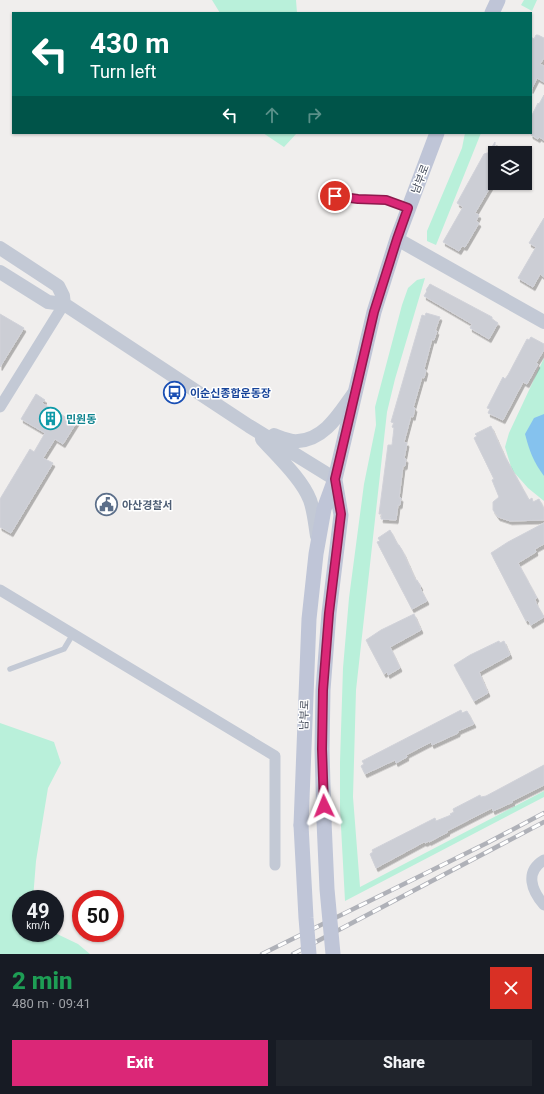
<!DOCTYPE html>
<html lang="en">
<head>
<meta charset="utf-8">
<style>
  :root { --surface:#171b24; --page:#20242c; --text:#f1f3f6; --muted:#9ea1a6; --accent:#db2777 }
  body { margin:0; font-family:Roboto,"Noto Sans KR",sans-serif; background:var(--page); color:var(--text); height:100vh; display:flex; flex-direction:column; font-size:15px; white-space:nowrap }
  * { box-sizing:border-box; margin:0 }
  p { font-size:13px; color:var(--muted) }
  .icon { flex:none; width:22px; height:22px; fill:none; stroke:currentColor; stroke-width:2; stroke-linecap:round; stroke-linejoin:round }
  .map { position:relative; height:954px; overflow:hidden }
  .side { display:flex; flex-direction:column; background:var(--surface); flex:1 }
  .side>* { flex:none }
  .top-card { position:absolute; left:12px; top:12px; width:520px; height:122px; border-radius:0px; box-shadow:0 1px 3px #0004; background:#00695c; color:#fff; overflow:hidden }
  .fabs { position:absolute; left:488px; top:146px; display:grid; gap:8px }
  .fabs a { display:grid; place-items:center; width:44px; height:44px; border-radius:0px; background:var(--surface); box-shadow:0 1px 3px #0004; font-size:20px }
  .speed { position:absolute; left:12px; top:890px; display:flex; gap:8px; font-size:20px; font-weight:700; text-align:center }
  .speed>* { display:grid; place-content:center; width:52px; height:52px; border-radius:50%; background:var(--surface); box-shadow:0 1px 3px #0004; line-height:1 }
  .speed small { font-size:10px; font-weight:400 }
  .speed .limit { border:6px solid #d22; background:#fff; color:#111 }
  .pin { position:absolute; display:grid; place-items:center; width:34px; height:34px; color:#fff; margin:-17px; border:2px solid #fff; border-radius:50%; box-shadow:0 1px 4px #0007 }
  .me { position:absolute; width:44px; margin:-22px; rotate:358deg; stroke-linejoin:round; filter:drop-shadow(0 0 3px #0008) }
  .turn { display:flex; align-items:center; gap:14px; height:84px; padding:0 12px; font-size:18px }
  .turn .icon { width:52px; height:52px; stroke-width:2.5 }
  .turn b { display:block; font-size:28px; line-height:34px }
  .lanes { display:flex; align-items:center; height:38px; padding:0 12px; background:#0003; justify-content:center; gap:20px; direction:ltr }
  .lanes .off { opacity:.35 }
  .round { display:grid; place-items:center; flex:none; width:42px; height:42px; border-radius:0px; background:var(--page) }
  .headline { display:flex; align-items:center; justify-content:space-between; height:68px; padding:0 12px }
  h1 { font-size:24px; font-weight:800; line-height:30px; color:#1e9e55 }
  .cta { display:flex; gap:8px; margin-top:auto; padding:8px 12px }
  .cta a { flex:1; height:46px; border-radius:0px; background:var(--accent); color:#fff; font-size:16px; font-weight:800; line-height:46px; text-align:center }
  .cta a+a { background:var(--page); color:var(--text) }
  .map>svg:first-child { display:block }
  .green { fill:#b9f0da }
  .water { fill:#85c2ee }
  .building { fill:#ccced5; stroke:#d1d2d9; filter:url(#shadow) }
  .lines { fill:none; stroke-linecap:round; stroke-linejoin:round }
  .service { stroke:#c3c9d5; stroke-width:5.5 }
  .minor { stroke:#c3c9d5; stroke-width:11 }
  .tertiary { stroke:#c3c9d5; stroke-width:14 }
  .secondary { stroke:#bfc5d7; stroke-width:15 }
  .rail-casing { stroke:#afb1b8; stroke-width:4.5 }
  .rail { stroke:#fff; stroke-width:3; stroke-dasharray:9; stroke-linecap:butt }
  .secondary-bridge { stroke:#bfc5d7; stroke-width:15 }
  .route-casing { stroke:#8e194d; stroke-width:10 }
  .route { stroke:#db2777; stroke-width:7 }
  .labels { text-anchor:middle; stroke-width:3; stroke-linejoin:round; paint-order:stroke }
  .street-label { font-size:11px; fill:#454c5b; stroke:#fff }
  .transit-label { font-size:11px; font-weight:bold; fill:#164399; stroke:#fff; text-anchor:start }
  .culture-label { font-size:11px; font-weight:bold; fill:#0d838f; stroke:#fff; text-anchor:start }
  .service-label { font-size:11px; font-weight:bold; fill:#4e5e75; stroke:#fff; text-anchor:start }
</style>
</head>
<body>
<div class="map">
<svg width="544" height="954" viewBox="0 0 544 954">
  <defs>
    <filter id="shadow"><feDropShadow dx="2" dy="3.5" stdDeviation="0" flood-color="#0004"/></filter>
  </defs>
  <rect width="100%" height="100%" fill="#f0eeed"/>
  <!-- green -->
  <path class="green" d="M212 0H296L297 13H220Z
    M524 0H537L532 11 521 5Z
    M263 133H297L284 147Z
    M465 133H481L436 245 427 241V231L462 148Z
    M425 278 395 379 387 412 356 690 353 797 360 887 544 791V797L345 901 340 808V762L343 668 349 598 364 484 376 425 375 407 402 305 408 288 417 280Z
    M544 358V501L528 488 512 470 505 447 509 433Z
    M0 723 54 742 61 763 48 788 36 861 33 899H21V933H55L78 944 90 954H0Z"/>
  <!-- water -->
  <path class="water" d="M544 414V476C534 463 529 450 525 434L534 418Z"/>
  <!-- building -->
  <path class="building" d="M536 35H538L544 38V58L540 64 544 66V82L537 78 531 90V37L534 39Z
    M544 95V140L539 137 538 139 531 135V117L538 103 539 104Z
    M495 142V173L489 182 492 184 475 213 479 215 476 221 479 223 465 247 462 246 459 251 443 242 463 207 457 203 484 154 487 153H488Z
    M544 218V277L540 274 533 287 518 278 536 247 529 243Z
    M430 284 492 317V319L498 323 489 339 470 328 472 324 424 296 427 291 426 290Z
    M426 313 440 317 435 331H437L434 340 432 339 424 369 426 370 424 378 422 377 413 408H415L413 417 411 416 404 442 407 443 404 459H406L405 466H403L399 498H401L400 505H398L396 520 381 519 382 514H379L388 445H392L394 428 392 427 394 423 391 422 422 315 425 316Z
    M0 314 24 328 0 367Z
    M531 337 544 344V350L536 363 538 364 527 384 523 382 503 420 488 413 490 409 487 408 503 377 505 379 508 375 527 339 529 340Z
    M36 394 45 400 42 403 67 418 69 414 78 420 63 444 55 439 43 458 53 463 11 533 0 527V499L30 449 34 452 45 433 21 419Z
    M491 426 504 455 529 500 532 498 533 502 539 499 544 509V520L510 521 498 517 493 510V502L499 497 492 480 494 479 474 438 477 436 475 434Z
    M544 523V544L535 549 536 552 518 563 537 598 535 599 536 603 544 617 531 625 528 620 526 621 491 553 508 542Z
    M390 530 398 545H399L403 552 416 581 417 580 421 587 420 588 427 601 412 609 377 542 380 541 378 538Z
    M414 614 421 630 390 647 400 668 388 675 387 672 384 674 366 640 381 630Z
    M499 641 500 643 504 641 510 655 479 672 488 693 474 701 454 665 470 655Z
    M461 710 462 713 467 711 474 724 458 731V733L432 745 431 742 406 755 407 757 396 763 395 760 365 774 361 766 364 764 362 761Z
    M544 765V785L512 801 513 802 493 811 492 808 447 831 448 832 429 842V841L425 843 424 842 376 868 370 854 373 852 372 850 435 818 436 821 451 815 450 814 454 812 453 809 480 795 481 797 486 796Z"/>
  <g class="lines">
    <!-- service -->
    <path class="service" d="M335 196 358 199 386 200 408 208
      M10 669 64 649 73 634"/>
    <!-- minor -->
    <path class="minor" d="M0 407 64 304
      M0 590 275 756V865
      M544 860C524 872 532 891 544 905"/>
    <!-- tertiary -->
    <path class="tertiary" d="M397 239 544 322
      M0 248 58 286 63 296 64 304
      M0 272 48 302 64 304 249 426 335 479
      M274 435C282 438 291 442 298 441 326 439 340 412 355 392
      M262 439C277 456 302 479 310 500 314 511 315 524 317 536"/>
    <!-- secondary -->
    <path class="secondary" d="M492 13 498 0
      M324 821 322 749 323 690 329 613 341 515 335 480
      M301 825 309 619 316 554 324 509 335 479 374 312 397 239 437 133"/>
    <defs>
      <path id="rail" d="M262 954 487 843 544 813
        M293 954 544 822"/>
    </defs>
    <!-- rail casing -->
    <use href="#rail" class="rail-casing"/>
    <!-- rail -->
    <use href="#rail" class="rail"/>
    <!-- secondary-bridge -->
    <path class="secondary-bridge" d="M324 821 327 889 333 954
      M301 825 306 918 309 954"/>
  </g>
  <g class="lines">
    <defs>
      <path id="route" d="M324 806 322 749 323 690 329 613 341 514 335 479 374 312 397 239 408 208 386 200 358 199 335 196"/>
    </defs>
    <!-- route casing -->
    <use href="#route" class="route-casing"/>
    <!-- route -->
    <use href="#route" class="route"/>
  </g>
  <!-- icons -->
  <defs>
    <symbol id="bus-ring" viewBox="-11 -11 22 22"><circle r="9.5" fill="#fff" stroke="#1a4fb4" stroke-width="1.5"/><path d="M-5-6H5V4H4V6H2V4H-2V6H-4V4H-5ZM-3.5-4V0h7V-4ZM-3.5 1.2v1.5H-2V1.2ZM2 1.2v1.5H3.5V1.2Z" fill="#1a4fb4"/></symbol>
    <symbol id="building-ring" viewBox="-11 -11 22 22"><circle r="9.5" fill="#fff" stroke="#0f9aa8" stroke-width="1.5"/><path d="M-4-6H4V6H1V3H-1V6H-4ZM-2.5-4.3h1.7v1.8h-1.7ZM.8-4.3h1.7v1.8H.8ZM-2.5-1h1.7V.8h-1.7ZM.8-1h1.7V.8H.8Z" fill="#0f9aa8"/></symbol>
    <symbol id="civic-ring" viewBox="-11 -11 22 22"><circle r="9.5" fill="#fff" stroke="#5c6f8a" stroke-width="1.5"/><path d="M-.6-6.5H3V-4.5H.6V-3L4-1V1h2V6H-6V1h2V-1L-.6-3ZM-1.2 2.5V6h2.4V2.5Z" fill="#5c6f8a"/></symbol>
  </defs>
  <g fill-rule="evenodd">
    <use href="#bus-ring" x="162" y="380" width="25" height="25"/>
    <use href="#building-ring" x="38" y="406" width="25" height="25"/>
    <use href="#civic-ring" x="94" y="492" width="25" height="25"/>
  </g>
  <g class="labels">
    <!-- street labels -->
    <g class="street-label">
      <text transform="translate(420 179) rotate(-69)" y="4">남부로</text>
      <text transform="translate(304 715) rotate(-88)" y="4">남부로</text>
    </g>
    <!-- transit labels -->
    <g class="transit-label">
      <text x="190" y="397">이순신종합운동장</text>
    </g>
    <!-- culture labels -->
    <g class="culture-label">
      <text x="66" y="423">민원동</text>
    </g>
    <!-- service labels -->
    <g class="service-label">
      <text x="122" y="509">아산경찰서</text>
    </g>
  </g>
</svg>
<div class="fabs">
<a><svg class="icon" aria-label="layers" viewBox="0 0 24 24"><path d="M12 4l9 5-9 5-9-5zM3 14l9 5 9-5"/></svg></a>
</div>
<div class="speed"><div>49<small>km/h</small></div><div class="limit">50</div></div>
<div class="pin" style="left:335px;top:196px;background:#d93025"><svg class="icon" aria-label="arrive" viewBox="0 0 24 24"><path d="M6 21V4h12l-3 4 3 4H6"/></svg></div>
<svg class="me" style="left:324px;top:806px" viewBox="-20 -20 40 40"><path d="M0-17L14 15 0 8-14 15z" fill="#db2777" stroke="#fff" stroke-width="4"/></svg>
<div class="top-card">
<div class="turn"><svg class="icon" aria-label="left" viewBox="0 0 24 24"><path d="M17 20v-9H6M10 6l-5 5 5 5"/></svg><div><b>430 m</b>Turn left</div></div>
<div class="lanes"><svg class="icon" aria-label="left" viewBox="0 0 24 24"><path d="M17 20v-9H6M10 6l-5 5 5 5"/></svg><svg class="icon off" aria-label="ahead" viewBox="0 0 24 24"><path d="M12 20V5M6 11l6-6 6 6"/></svg><svg class="icon off" aria-label="right" viewBox="0 0 24 24"><path d="M7 20v-9h11M14 6l5 5-5 5"/></svg></div>
</div>
</div>
<section class="side">
<div class="headline"><div><h1>2 min</h1><p>480 m · 09:41</p></div><a class="round" style="background:#d93025;color:#fff"><svg class="icon" aria-label="close" viewBox="0 0 24 24"><path d="M6 6l12 12M18 6L6 18"/></svg></a></div>
<div class="cta"><a>Exit</a><a>Share</a></div>
</section>
</body>
</html>
